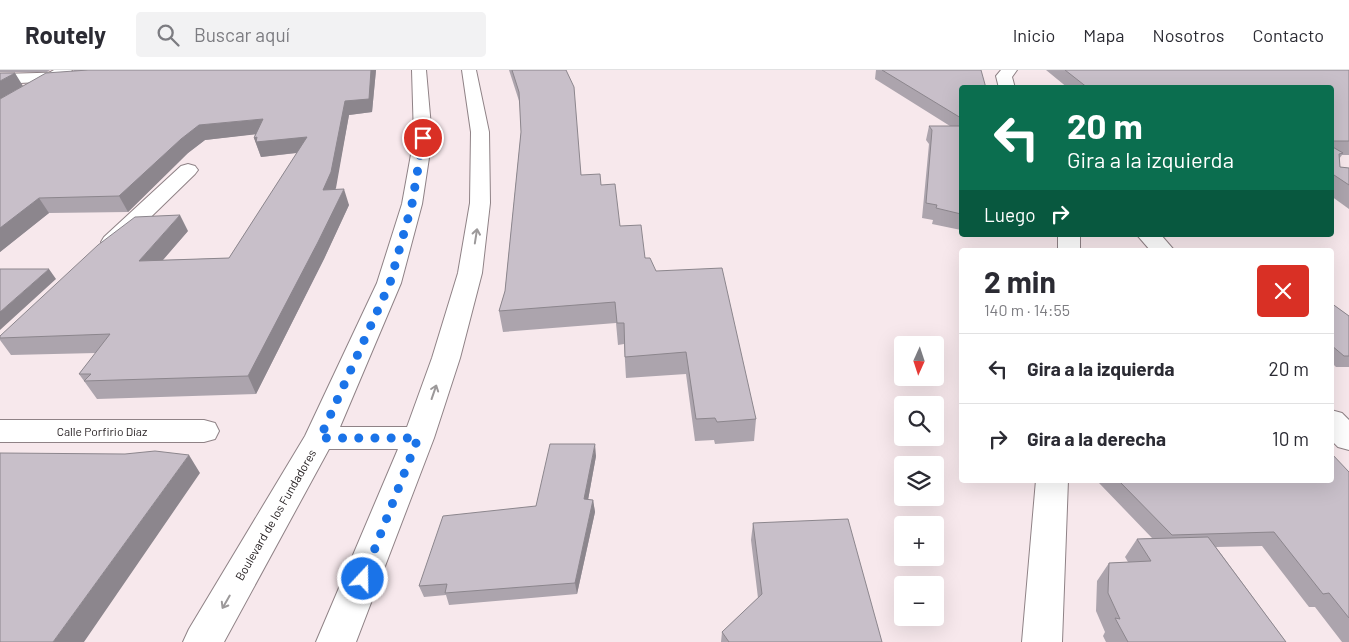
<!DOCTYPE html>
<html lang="es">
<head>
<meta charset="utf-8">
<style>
  :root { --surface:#fff; --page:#f2f2f3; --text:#2b2b33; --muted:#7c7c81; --line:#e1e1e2 }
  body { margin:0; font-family:Barlow,sans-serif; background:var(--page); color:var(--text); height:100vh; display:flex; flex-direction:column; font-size:19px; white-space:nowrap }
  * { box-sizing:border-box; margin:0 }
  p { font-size:16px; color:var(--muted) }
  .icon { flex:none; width:28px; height:28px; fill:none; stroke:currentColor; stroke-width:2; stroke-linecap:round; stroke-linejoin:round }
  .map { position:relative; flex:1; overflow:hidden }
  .side { position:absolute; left:959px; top:178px; width:375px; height:235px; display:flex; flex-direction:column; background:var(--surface); border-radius:5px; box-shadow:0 5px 20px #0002 }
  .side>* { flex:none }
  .top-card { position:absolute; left:959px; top:15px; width:375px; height:152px; border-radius:5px; box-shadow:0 5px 20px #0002; background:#0b6e4f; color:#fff; overflow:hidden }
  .needle { width:32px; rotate:183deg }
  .controls { position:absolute; left:894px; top:266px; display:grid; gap:10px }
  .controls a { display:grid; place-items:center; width:50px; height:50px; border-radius:5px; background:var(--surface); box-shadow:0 5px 20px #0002; font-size:25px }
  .pin { position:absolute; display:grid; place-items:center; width:42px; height:42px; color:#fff; margin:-21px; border:2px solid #fff; border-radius:50%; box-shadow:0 1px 5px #0007 }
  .me { position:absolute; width:55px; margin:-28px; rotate:21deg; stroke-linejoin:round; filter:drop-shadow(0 0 4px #0008) }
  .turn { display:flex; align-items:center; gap:18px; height:105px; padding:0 25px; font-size:22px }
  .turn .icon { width:65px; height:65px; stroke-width:2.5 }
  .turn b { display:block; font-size:35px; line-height:42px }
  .then { display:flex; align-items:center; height:48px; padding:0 25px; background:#0003; gap:10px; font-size:19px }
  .round { display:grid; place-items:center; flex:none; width:52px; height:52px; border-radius:5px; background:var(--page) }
  .headline { display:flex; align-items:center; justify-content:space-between; height:85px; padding:0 25px }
  h1 { font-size:30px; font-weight:700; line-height:38px }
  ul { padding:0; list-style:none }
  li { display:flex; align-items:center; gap:15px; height:70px; padding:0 25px; border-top:1px solid var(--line) }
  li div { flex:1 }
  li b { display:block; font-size:19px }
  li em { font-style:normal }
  header { display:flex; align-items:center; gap:30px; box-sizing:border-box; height:70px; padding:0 25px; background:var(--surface); border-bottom:1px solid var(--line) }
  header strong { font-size:24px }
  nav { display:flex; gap:28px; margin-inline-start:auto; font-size:18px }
  .search { width:350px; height:45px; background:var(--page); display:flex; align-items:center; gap:12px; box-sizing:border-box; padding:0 18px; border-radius:5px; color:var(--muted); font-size:19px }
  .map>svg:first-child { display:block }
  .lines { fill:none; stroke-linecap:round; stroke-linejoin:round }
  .minor-casing { stroke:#8f8286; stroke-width:2 }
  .tertiary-casing { stroke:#8f8286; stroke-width:2 }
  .secondary-casing { stroke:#8f8286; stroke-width:2 }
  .primary-casing { stroke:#8f8286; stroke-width:2 }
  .minor { fill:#fff; fill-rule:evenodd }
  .tertiary { fill:#fff; fill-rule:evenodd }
  .secondary { fill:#fff; fill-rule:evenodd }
  .primary { fill:#fff; fill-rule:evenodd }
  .wall { fill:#aca4ad }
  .shaded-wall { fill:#8c868d }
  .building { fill:#c8bfc9; stroke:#8c868d }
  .oneway { stroke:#9c999a }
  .route { stroke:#1a73e8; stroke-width:9; stroke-dasharray:0 16.2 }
  .labels { text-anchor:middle; stroke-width:5; stroke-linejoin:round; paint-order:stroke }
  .street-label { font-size:12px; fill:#231d1f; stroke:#fff }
</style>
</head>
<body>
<header>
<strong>Routely</strong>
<div class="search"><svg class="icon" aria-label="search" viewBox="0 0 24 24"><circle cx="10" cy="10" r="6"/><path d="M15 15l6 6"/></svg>Buscar aquí</div>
<nav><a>Inicio</a><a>Mapa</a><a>Nosotros</a><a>Contacto</a></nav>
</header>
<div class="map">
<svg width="1349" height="572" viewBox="0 0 1349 572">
  <rect width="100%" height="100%" fill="#f7e8ec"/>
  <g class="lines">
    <defs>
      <path id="minor" d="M74 2 79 4 82 7 79 10 0 14V4Z
        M188 94 195 96 198 100 195 104 120 177 112 179 104 177 101 172 104 167 181 96Z
        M1137 165H1161L1174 180H1150Z
        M1331 340 1342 343 1349 350V380L1338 377 1331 370Z
        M0 350H204L215 353 219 361 215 369 204 372H0Z"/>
      <path id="tertiary" d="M54 0H72L70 3 6 42 0 43V31Z"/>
      <path id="secondary" d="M1001 0H1017L1012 7 1015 18H999L996 6Z
        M1058 165H1080V180H1058Z
        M1036 410H1068L1062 572H1022Z"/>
      <path id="primary" d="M412 0H426L432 68 422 134 401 213 340 357H407L432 288 458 203 470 133 471 62 462 0H476L489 62 490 133 482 203 460 288 434 368 356 572H316L398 379H329L224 572H183L189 559 305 366 377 213 402 134 414 68Z"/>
    </defs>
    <!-- minor casing -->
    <use href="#minor" class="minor-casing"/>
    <!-- tertiary casing -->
    <use href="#tertiary" class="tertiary-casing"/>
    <!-- secondary casing -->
    <use href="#secondary" class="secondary-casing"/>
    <!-- primary casing -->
    <use href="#primary" class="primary-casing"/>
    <!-- minor -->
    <use href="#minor" class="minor"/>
    <!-- tertiary -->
    <use href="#tertiary" class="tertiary"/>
    <!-- secondary -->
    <use href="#secondary" class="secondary"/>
    <!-- primary -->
    <use href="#primary" class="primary"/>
  </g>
  <!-- wall -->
  <path class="wall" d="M0 0H50L47 2H0Z
    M73 0H376L372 42 349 45 335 119 349 135 324 189 256 324 97 329 79 304 96 283 11 285 0 270V266L188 161 163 190 229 188 297 83 261 87 254 68 255 64 205 70 188 83 128 142 49 143 0 182V29L74 1Z
    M509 0H566L581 105 601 115 620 156 656 201 756 349 754 371 715 374 714 370 695 371 686 304 626 308 624 274 618 275 616 253 503 262 499 241 505 221 521 62 520 34Z
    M876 0H981L961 18V160L932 154 933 150 922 148 929 74 926 70 929 56H950L875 9Z
    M1046 0H1349V85H1342L1339 89 1340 97 1349 98V139L1331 126V18H1068Z
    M983 165H991V167Z
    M1331 233 1349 246V297H1336L1331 292Z
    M596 386 588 430H593L595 442 577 524 449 535 446 525 424 527 419 516 536 436Z
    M1349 402V572H1342L1315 537H1309L1262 476 1216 477 1286 572H1106L1103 566 1105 562 1096 541 1097 511 1109 493 1128 492 1125 487 1137 469 1152 468 1099 413V410H1331Z
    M753 453 882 572H721L722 562 758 528 751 470Z"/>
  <!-- shaded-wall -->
  <path class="shaded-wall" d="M371 0H376L372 42 349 45 336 118 328 135 323 120 345 31Z
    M15 3 23 16 0 29V11Z
    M263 49 268 63 205 70 188 83 128 142 119 126 181 69 199 55Z
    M307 67 312 81 261 87 254 68Z
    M344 119 349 135 324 189 256 324 248 306Z
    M39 128 49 143 0 182V158Z
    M180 145 188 161 148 207 139 191Z
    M49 199 56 209 0 260V242Z
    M595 374 596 386 586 441 584 429Z
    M189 385 200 403 84 572H53Z
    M593 430 595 442 577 524 575 513Z"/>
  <!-- building -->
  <path class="building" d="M88 0H371L369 29 345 31 331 102 323 120 344 119 318 172 248 306 84 311 91 304H79L110 264 0 268V266L98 175 135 147 180 145 139 191 229 188 307 67 256 72 257 67 254 68 263 49 199 55 181 69 119 126 39 128 0 158V29L46 3Z
    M512 0H566L574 17 581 105 600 104 601 115 615 114 620 156 641 155 645 188H650L656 201 722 198 756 349 717 352 715 348 696 349 686 282 625 287 624 253H617L615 232 499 241 505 221 521 62 519 22Z
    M882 0H981L986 18H961V48Z
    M1065 0H1349V71H1331V18H1088Z
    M0 3H15L0 11Z
    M929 56H961V144L936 138 937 135 926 133 932 60Z
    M1331 76 1343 83 1339 84 1340 97 1349 98V115L1331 103Z
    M0 199H49L0 242Z
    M1331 233 1349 246V286H1344L1331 275Z
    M550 374H595L584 429 593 430 575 513 445 523 447 514 419 516 443 446 536 436Z
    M155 381 189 385 53 572H0V383L125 384Z
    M1331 383 1349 402V548L1329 523 1323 524 1274 462 1172 465 1118 410H1331Z
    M848 449 882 572H729L722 562 762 524 753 453Z
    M1208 467 1286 572H1128L1115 548 1120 549 1108 523 1109 493 1151 491 1137 469Z"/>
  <!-- one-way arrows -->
  <defs><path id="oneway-shaft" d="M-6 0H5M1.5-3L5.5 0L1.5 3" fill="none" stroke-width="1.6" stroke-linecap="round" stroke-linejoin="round" transform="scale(1.25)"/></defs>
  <g class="oneway">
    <use href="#oneway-shaft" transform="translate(476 166) rotate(-81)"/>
    <use href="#oneway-shaft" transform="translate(434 322) rotate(-71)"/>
    <use href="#oneway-shaft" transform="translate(226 532) rotate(120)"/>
  </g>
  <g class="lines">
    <!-- route -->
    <path class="route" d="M363 509 418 368H320L390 213 412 134 423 68"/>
  </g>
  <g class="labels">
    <!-- street labels -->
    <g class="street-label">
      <text x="102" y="366">Calle Porfirio Díaz</text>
      <text transform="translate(276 445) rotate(-60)" y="4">Boulevard de los Fundadores</text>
    </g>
  </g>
</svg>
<div class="controls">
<a><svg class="needle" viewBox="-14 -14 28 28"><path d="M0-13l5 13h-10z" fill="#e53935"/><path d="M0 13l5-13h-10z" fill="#7c7c81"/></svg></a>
<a><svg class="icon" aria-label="search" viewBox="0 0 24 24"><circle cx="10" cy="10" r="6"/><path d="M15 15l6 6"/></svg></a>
<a><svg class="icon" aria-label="layers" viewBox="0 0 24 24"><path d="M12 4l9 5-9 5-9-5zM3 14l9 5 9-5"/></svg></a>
<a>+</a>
<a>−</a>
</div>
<div class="pin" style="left:423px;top:68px;background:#d93025"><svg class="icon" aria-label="arrive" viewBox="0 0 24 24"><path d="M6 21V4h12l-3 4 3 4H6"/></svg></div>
<svg class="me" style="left:363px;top:509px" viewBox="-20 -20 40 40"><circle r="17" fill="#1a73e8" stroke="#fff" stroke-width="3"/><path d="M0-11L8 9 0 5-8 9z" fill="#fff"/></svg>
<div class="top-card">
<div class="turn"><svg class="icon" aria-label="left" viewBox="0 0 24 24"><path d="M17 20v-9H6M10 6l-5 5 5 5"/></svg><div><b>20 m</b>Gira a la izquierda</div></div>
<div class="then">Luego<svg class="icon" aria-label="right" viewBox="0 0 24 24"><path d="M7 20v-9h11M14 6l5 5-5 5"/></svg></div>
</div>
<section class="side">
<div class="headline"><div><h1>2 min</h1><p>140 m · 14:55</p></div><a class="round" style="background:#d93025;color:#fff"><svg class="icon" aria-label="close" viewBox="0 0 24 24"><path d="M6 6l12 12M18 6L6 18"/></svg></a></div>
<ul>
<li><svg class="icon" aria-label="left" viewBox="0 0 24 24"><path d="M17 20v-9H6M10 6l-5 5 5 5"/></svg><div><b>Gira a la izquierda</b></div><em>20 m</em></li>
<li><svg class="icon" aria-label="right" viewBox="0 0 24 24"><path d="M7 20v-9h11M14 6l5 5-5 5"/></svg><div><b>Gira a la derecha</b></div><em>10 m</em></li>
</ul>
</section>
</div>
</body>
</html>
